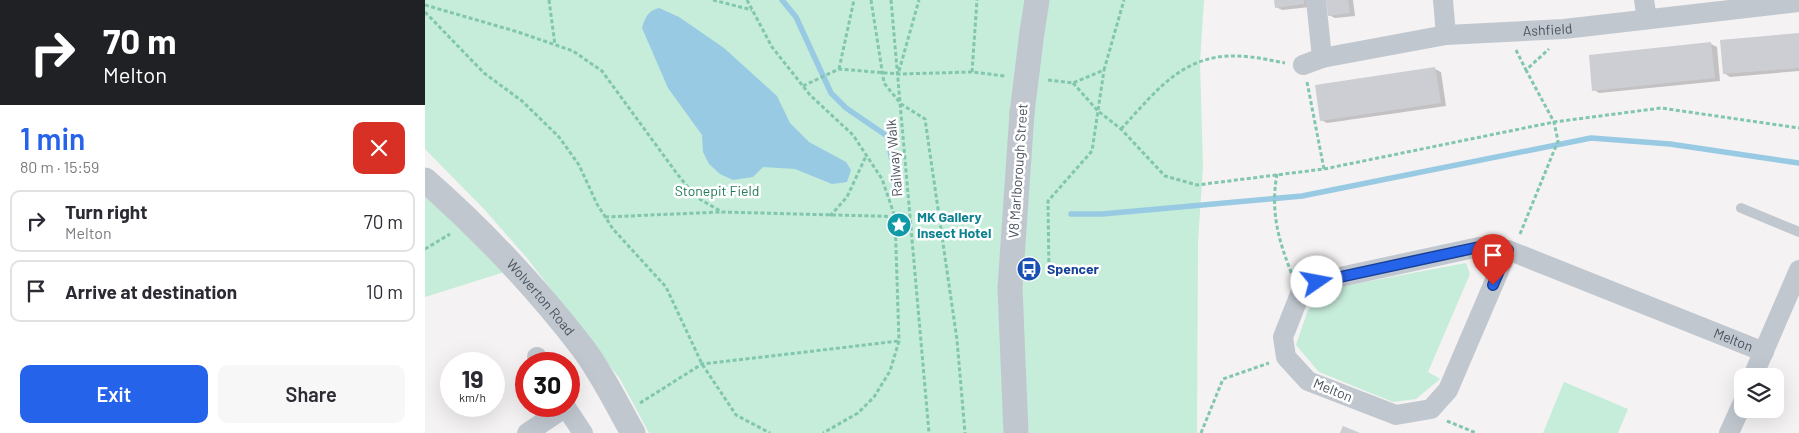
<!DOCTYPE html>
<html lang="en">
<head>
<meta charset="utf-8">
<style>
  :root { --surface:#fff; --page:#f7f7f7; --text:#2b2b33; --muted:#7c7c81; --line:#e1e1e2; --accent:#2563eb }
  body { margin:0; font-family:Barlow,sans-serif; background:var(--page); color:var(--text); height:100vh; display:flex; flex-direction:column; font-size:19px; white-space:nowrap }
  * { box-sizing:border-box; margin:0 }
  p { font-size:16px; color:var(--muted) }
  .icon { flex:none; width:28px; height:28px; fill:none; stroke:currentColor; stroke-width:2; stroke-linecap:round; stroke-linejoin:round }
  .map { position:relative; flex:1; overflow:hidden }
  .panel { display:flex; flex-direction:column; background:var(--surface); width:425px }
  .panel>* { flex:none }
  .banner { background:#202124; color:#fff; overflow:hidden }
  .controls { position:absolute; left:1309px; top:368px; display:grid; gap:10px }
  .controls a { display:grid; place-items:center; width:50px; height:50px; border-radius:10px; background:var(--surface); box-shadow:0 5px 20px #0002; font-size:25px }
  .speed { position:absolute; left:15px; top:352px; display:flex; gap:10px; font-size:25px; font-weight:700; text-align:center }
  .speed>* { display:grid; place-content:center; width:65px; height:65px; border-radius:50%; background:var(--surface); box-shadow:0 5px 20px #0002; line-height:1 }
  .speed small { font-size:12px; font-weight:400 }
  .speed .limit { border:8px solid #d22; background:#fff; color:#111 }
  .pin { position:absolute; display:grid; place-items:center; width:42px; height:42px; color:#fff; margin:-51px -21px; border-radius:50% 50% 50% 0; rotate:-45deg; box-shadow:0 0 5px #0007 }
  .pin .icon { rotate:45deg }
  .me { position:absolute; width:55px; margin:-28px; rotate:78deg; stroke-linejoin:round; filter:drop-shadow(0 0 4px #0008) }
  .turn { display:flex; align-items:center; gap:18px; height:105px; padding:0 20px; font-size:22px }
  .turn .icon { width:65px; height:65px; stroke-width:2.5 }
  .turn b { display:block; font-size:35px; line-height:42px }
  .round { display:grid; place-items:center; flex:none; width:52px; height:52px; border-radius:10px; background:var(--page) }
  .overview { display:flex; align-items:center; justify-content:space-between; height:85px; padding:0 20px }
  h1 { font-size:30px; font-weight:600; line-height:38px; color:var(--accent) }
  .cta { display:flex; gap:10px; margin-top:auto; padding:10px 20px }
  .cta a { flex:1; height:58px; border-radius:10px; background:var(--accent); color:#fff; font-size:20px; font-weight:600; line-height:58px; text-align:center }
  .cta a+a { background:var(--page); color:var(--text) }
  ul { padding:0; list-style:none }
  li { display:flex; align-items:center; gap:15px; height:62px; margin:0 10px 8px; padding:0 10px; border:2px solid var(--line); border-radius:10px }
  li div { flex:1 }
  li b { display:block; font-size:19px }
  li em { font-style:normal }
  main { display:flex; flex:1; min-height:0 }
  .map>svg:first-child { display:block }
  .green { fill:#c6ecda }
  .water { fill:#98cae4 }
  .shadow { fill:#0003 }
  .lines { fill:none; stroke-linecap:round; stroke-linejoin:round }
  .stream { stroke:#98cae4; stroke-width:5.5 }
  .building { fill:#ccced4 }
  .path { stroke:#81c7ae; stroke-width:3; stroke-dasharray:4 2.5; stroke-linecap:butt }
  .service { stroke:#c1c7cf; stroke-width:10 }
  .minor { stroke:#c1c7cf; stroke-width:20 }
  .tertiary { stroke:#c1c7cf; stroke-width:25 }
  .tertiary-bridge { stroke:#c1c7cf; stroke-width:25 }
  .route-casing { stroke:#184099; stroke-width:12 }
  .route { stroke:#2563eb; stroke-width:9 }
  .labels { text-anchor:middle; stroke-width:5; stroke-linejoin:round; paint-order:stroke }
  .street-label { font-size:14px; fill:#4b535e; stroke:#fff }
  .park-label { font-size:14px; fill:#217a59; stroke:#fff }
  .culture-label { font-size:14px; font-weight:bold; fill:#0d838f; stroke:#fff; text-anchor:start }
  .transit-label { font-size:14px; font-weight:bold; fill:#164399; stroke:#fff; text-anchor:start }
</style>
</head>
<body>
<main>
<section class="panel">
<div class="banner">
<div class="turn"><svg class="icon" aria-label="right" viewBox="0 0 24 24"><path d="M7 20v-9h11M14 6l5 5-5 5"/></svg><div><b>70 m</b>Melton</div></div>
</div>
<div class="overview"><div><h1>1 min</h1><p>80 m · 15:59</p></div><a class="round" style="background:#d93025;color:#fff"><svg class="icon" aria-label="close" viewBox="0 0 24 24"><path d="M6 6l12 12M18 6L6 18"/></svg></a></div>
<ul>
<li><svg class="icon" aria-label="right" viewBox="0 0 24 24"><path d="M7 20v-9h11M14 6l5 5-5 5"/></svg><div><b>Turn right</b><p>Melton</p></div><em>70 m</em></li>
<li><svg class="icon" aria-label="arrive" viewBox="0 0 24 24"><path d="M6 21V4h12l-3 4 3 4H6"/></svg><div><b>Arrive at destination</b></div><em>10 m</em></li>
</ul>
<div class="cta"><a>Exit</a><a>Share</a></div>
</section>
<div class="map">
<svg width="1374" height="433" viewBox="0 0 1374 433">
  <rect width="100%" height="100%" fill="#f4f2f2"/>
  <!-- green -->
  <path class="green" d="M0 0H779L775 62 778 167 773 242 772 433H224L195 379 102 258 59 209 0 149Z
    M0 180 92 268 0 297Z
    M1041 263 1045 274 1003 372 1015 379 991 399 968 402 894 372 871 345 883 310 908 288Z
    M1139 382 1203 409 1193 433H1118Z"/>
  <!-- water -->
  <path class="water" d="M234 8 254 17 299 48 352 96 365 123 384 142 421 162 426 170 422 182 407 184 370 169 338 167 328 177 308 180 295 174 284 164 278 152 277 135 243 88 217 28C220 17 223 11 234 8Z"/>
  <!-- shadow -->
  <path class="shadow" d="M850 0H884L885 7 857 10 851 7Z
    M903 0H928L930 16 910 18 904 15Z
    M1374 34V71L1305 77 1299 73Z
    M1286 44 1292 47 1295 81 1174 93 1169 90Z
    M1010 69 1016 72 1021 106 902 123 896 120Z"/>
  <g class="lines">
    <!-- stream -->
    <path class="stream" d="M357 0 371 17 406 93 421 108 462 136 470 175
      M646 214H677L877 196 1166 138 1245 144 1374 163"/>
  </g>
  <!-- building -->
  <path class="building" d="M849 0H879V4L850 8Z
    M901 0H923L925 13 903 16Z
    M1374 33V68L1298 74 1295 40Z
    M1286 42 1290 78 1167 91 1164 55Z
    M1010 67 1016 103 895 121 890 85Z
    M918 426 935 433H915Z"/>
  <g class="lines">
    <!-- path -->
    <path class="path" d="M124 0 130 45
      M288 0 327 10
      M322 0 347 47 385 95 428 135 457 179 470 217 474 341 465 371 449 397 433 413 398 433
      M446 0 459 83 476 104 500 119 532 340 540 433
      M466 0 504 433
      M0 5 93 32 148 51 177 71 253 175 271 197 297 212 486 217
      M0 12 59 73 97 101 134 137 154 165 172 204 188 229 241 287 277 364 311 415 345 433
      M1091 50 1101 70 1124 49
      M414 69 429 0
      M474 71 494 0
      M547 72 552 0
      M623 80 648 83 679 70 699 0
      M882 82 899 169
      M648 83 673 111 696 129 740 176 772 185 899 169 1129 122 1236 108 1374 128
      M378 86 414 69 474 74 547 72 580 76
      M696 129C735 87 761 49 826 57 837 58 848 61 860 63
      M852 174C845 213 854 242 868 277
      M405 216 422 197 441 156
      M180 217 296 212
      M1095 234 1133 141 1129 122 1101 70
      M0 249 25 234
      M624 275 623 201 667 151 679 70
      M215 403 277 364 474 341
      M1022 421 1051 433
      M776 433 798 379 844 363"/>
    <!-- service -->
    <path class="service" d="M1316 208 1374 232"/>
    <!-- minor -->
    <g class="minor">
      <path d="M891 0 897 58"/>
      <path d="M1018 0 1021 35"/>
      <path d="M1219 0 1222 19"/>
      <path id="s1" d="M878 65 897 58 1021 35 1139 29 1374 2"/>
      <path id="s2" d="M1083 250 1023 390 1006 409 971 415 883 381 861 357 858 337 875 294 892 282 1054 247 1083 250 1339 352"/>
      <path d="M112 357 116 364"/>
      <path d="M1328 376 1374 270"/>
      <path d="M140 406 158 433"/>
      <path d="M102 433 141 407"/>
      <path d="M1304 433 1318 402"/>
    </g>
    <!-- tertiary -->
    <g class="tertiary">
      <path d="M607 32 612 0"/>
      <path id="s3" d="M0 180C58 231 110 286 157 347 177 373 192 405 208 433"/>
      <path d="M591 433 585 288 597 113"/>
    </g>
    <!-- tertiary-bridge -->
    <path class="tertiary-bridge" d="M597 113 607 32"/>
  </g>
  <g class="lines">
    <defs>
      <path id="route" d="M892 282 1054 247 1083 250 1068 285"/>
    </defs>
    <!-- route casing -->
    <use href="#route" class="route-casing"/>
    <!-- route -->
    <use href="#route" class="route"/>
  </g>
  <!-- icons -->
  <defs>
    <symbol id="sight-disc" viewBox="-11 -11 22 22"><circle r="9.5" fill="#0f9aa8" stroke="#fff"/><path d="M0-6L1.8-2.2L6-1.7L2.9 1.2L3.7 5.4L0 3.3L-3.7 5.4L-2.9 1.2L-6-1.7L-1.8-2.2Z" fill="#fff"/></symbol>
    <symbol id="bus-disc" viewBox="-11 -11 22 22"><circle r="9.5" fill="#1a4fb4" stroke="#fff"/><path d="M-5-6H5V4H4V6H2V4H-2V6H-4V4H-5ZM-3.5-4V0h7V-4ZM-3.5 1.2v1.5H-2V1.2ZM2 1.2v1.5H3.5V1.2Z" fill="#fff"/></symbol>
  </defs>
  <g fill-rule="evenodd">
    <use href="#sight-disc" x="460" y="211" width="28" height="28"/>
    <use href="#bus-disc" x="590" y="255" width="28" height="28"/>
  </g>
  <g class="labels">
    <!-- street labels -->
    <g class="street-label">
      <text dy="5" stroke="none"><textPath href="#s1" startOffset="248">Ashfield</textPath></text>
      <text transform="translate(469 158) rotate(-95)" y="5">Railway Walk</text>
      <text transform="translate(593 171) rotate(-86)" y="5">V8 Marlborough Street</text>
      <text dy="5" stroke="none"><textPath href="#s3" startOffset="165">Wolverton Road</textPath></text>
      <text dy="5" stroke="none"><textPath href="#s2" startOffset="865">Melton</textPath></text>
      <text transform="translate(908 390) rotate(22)" y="5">Melton</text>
    </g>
    <!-- park labels -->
    <g class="park-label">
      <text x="292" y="196">Stonepit Field</text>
    </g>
    <!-- culture labels -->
    <g class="culture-label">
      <text x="492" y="222">MK Gallery<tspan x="492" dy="16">Insect Hotel</tspan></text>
    </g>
    <!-- transit labels -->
    <g class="transit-label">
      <text x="622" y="274">Spencer</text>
    </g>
  </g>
</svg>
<div class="controls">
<a><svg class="icon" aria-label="layers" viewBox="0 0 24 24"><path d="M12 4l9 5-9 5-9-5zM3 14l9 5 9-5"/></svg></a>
</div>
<div class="speed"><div>19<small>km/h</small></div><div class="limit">30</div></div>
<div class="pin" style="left:1068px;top:285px;background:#d93025"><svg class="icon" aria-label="arrive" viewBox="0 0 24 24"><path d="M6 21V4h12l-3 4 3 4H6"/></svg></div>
<svg class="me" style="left:892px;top:282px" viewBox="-20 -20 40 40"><circle r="19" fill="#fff"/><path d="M0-13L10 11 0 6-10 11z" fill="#2563eb"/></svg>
</div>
</main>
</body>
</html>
